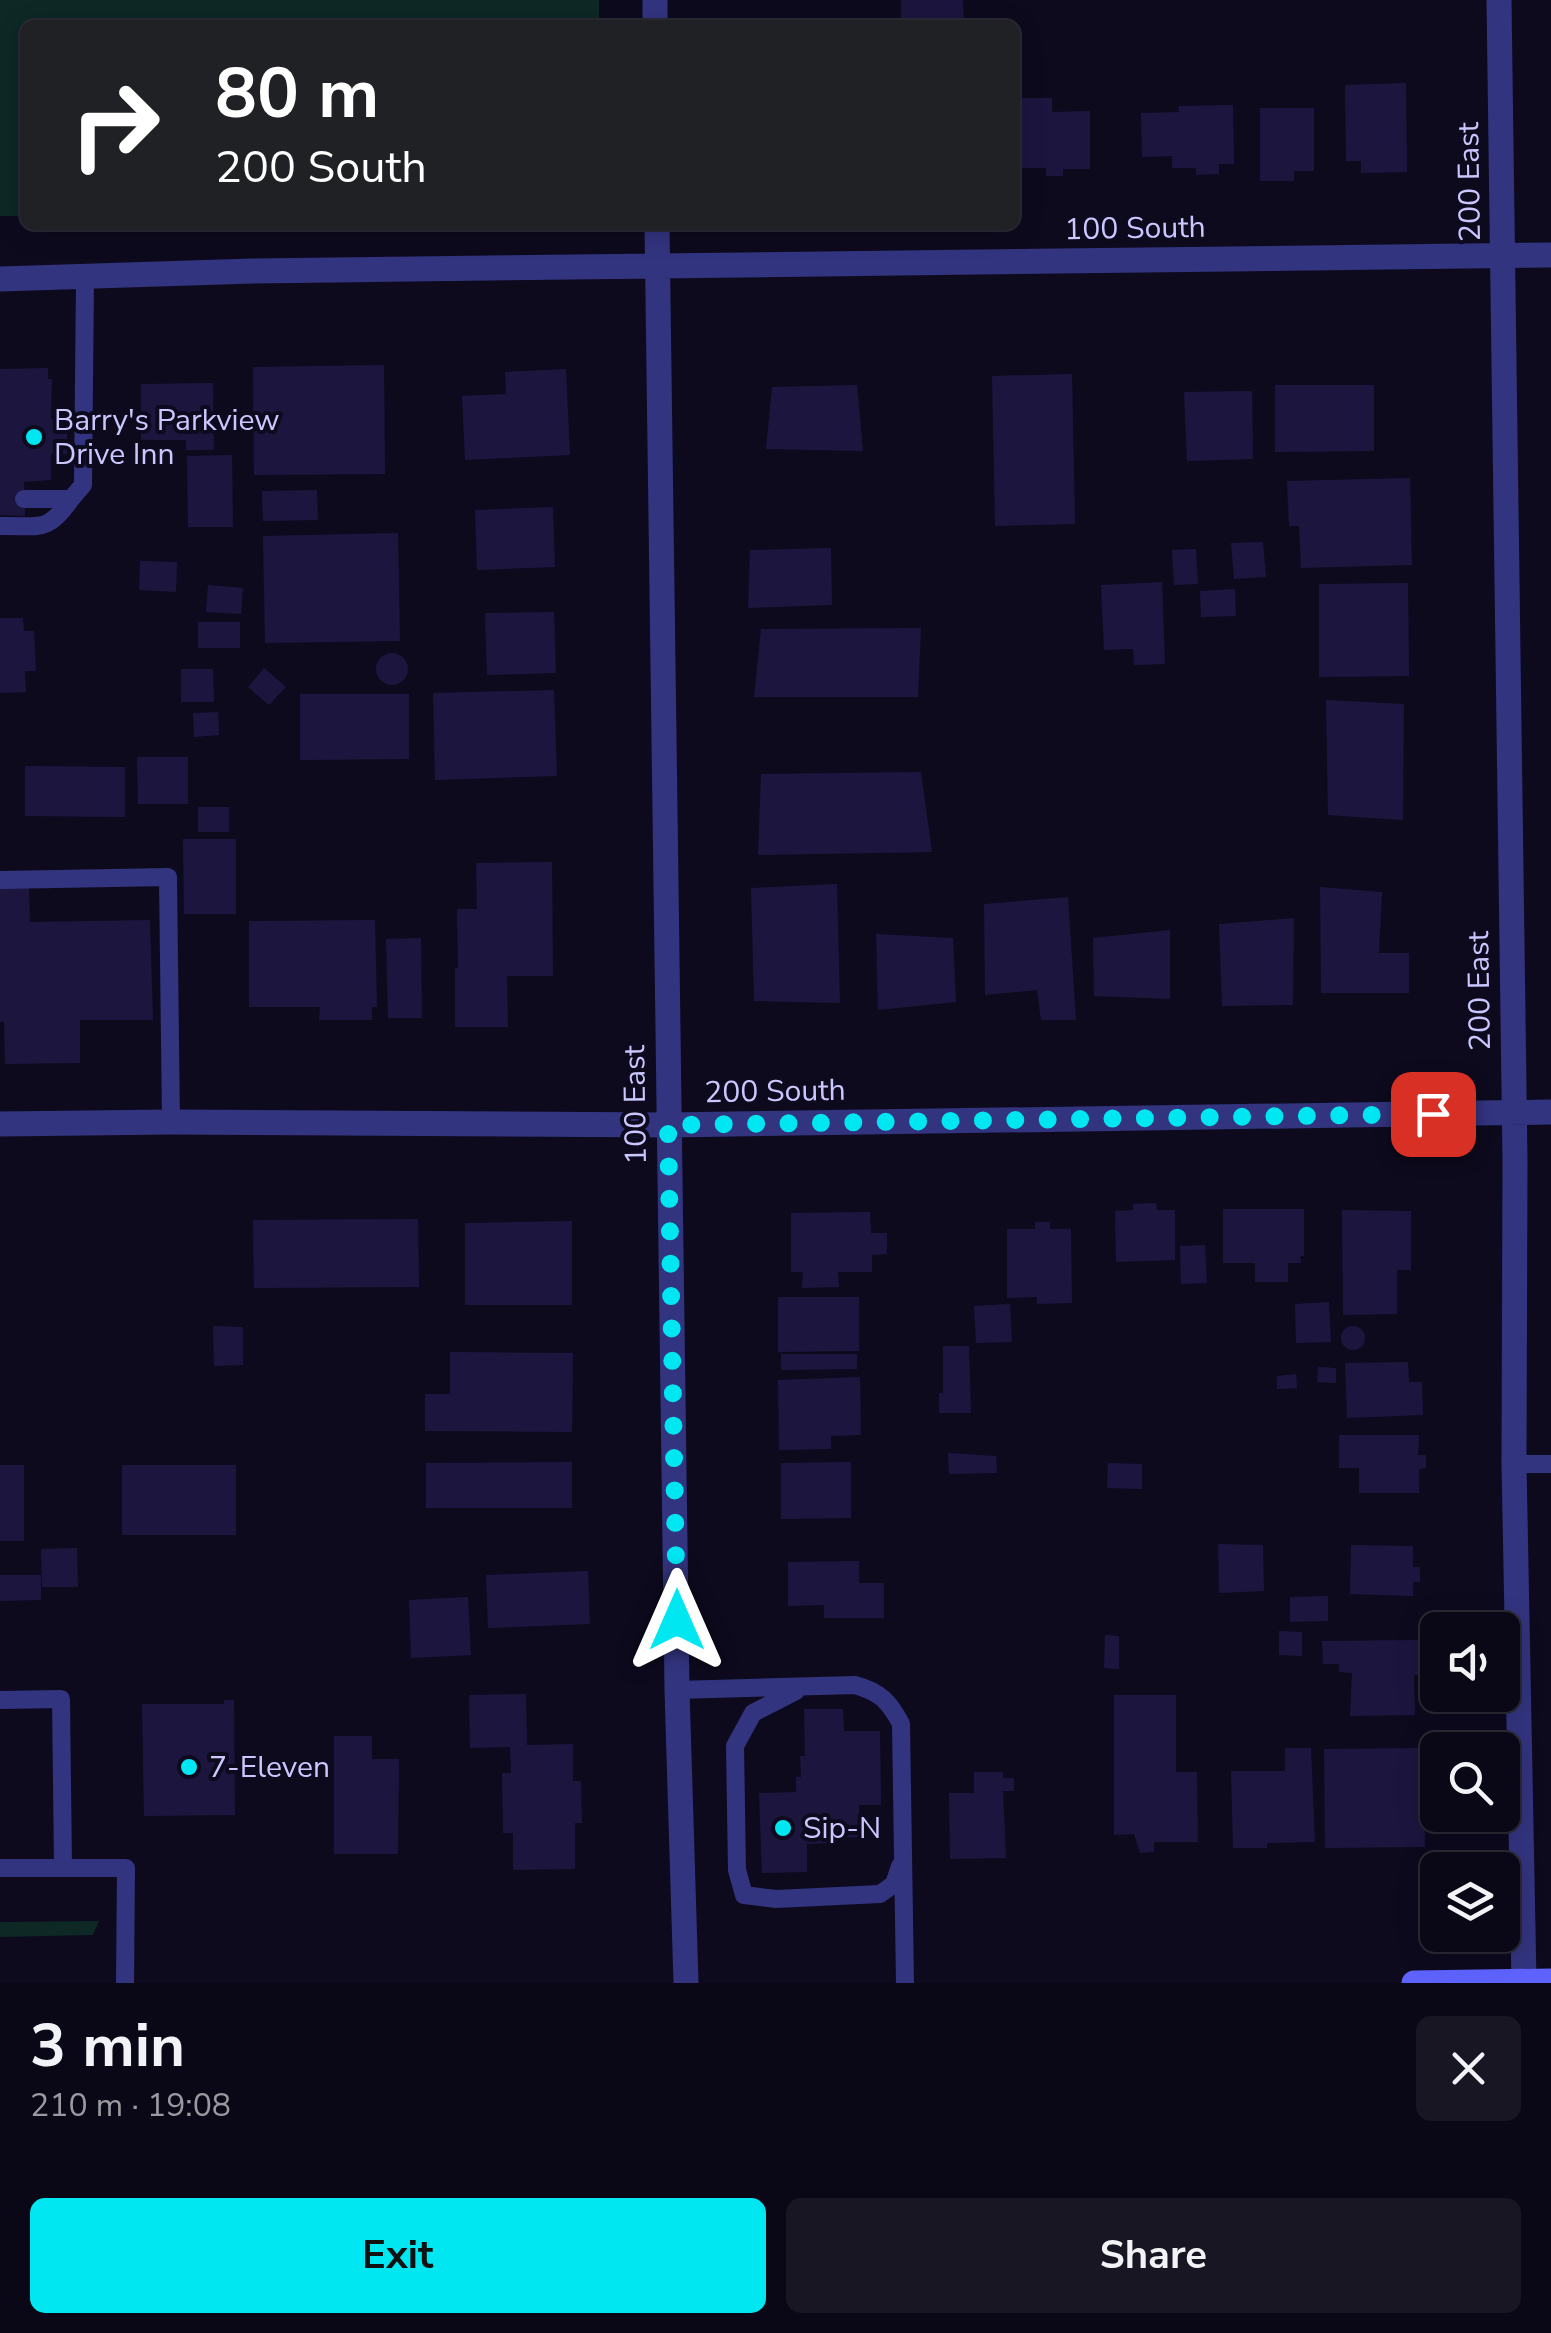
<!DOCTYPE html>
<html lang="en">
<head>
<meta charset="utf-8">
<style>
  :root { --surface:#0a0816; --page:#181623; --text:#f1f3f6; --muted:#999aa1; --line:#2a2935; --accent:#00e7f2 }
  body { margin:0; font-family:"Nunito Sans",sans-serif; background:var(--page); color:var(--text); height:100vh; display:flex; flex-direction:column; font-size:38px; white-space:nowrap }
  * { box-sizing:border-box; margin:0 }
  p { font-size:32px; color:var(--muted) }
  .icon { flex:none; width:55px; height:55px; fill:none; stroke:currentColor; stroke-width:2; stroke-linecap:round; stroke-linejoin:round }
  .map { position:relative; height:1983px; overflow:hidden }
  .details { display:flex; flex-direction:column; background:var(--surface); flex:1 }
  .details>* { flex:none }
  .banner { position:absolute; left:20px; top:20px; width:1000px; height:210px; border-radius:15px; box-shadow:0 5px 25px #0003,0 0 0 2px var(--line); background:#202124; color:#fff; overflow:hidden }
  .buttons { position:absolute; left:1420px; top:1612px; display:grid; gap:20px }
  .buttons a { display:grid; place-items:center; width:100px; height:100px; border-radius:15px; background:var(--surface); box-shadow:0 5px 25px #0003,0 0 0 2px var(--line); font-size:50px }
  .pin { position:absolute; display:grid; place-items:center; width:85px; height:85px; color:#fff; margin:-42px; border-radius:20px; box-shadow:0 5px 15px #0006 }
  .me { position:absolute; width:110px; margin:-55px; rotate:0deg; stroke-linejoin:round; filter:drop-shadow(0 0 8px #0008) }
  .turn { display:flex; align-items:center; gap:35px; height:210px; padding:0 30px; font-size:45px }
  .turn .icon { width:130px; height:130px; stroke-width:2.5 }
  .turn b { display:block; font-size:70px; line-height:85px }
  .round { display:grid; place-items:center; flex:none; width:105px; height:105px; border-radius:15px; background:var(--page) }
  .head { display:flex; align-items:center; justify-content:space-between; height:170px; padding:0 30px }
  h1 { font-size:60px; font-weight:700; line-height:75px }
  .cta { display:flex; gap:20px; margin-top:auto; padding:20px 30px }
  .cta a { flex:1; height:115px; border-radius:15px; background:var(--accent); color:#111; font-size:40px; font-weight:700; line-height:115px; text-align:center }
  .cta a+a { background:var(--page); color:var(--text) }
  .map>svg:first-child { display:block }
  .green { fill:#0d2825 }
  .building { fill:#1c163f }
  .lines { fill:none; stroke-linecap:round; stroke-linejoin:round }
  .service { stroke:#33347f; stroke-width:18 }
  .minor { stroke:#33347f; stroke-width:25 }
  .secondary { stroke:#5e63ff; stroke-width:25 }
  .route { stroke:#00e7f2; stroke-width:18; stroke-dasharray:0 32.4 }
  .poi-dot { fill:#00e7f2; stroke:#0d0a1e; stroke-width:4 }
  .labels { text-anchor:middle; stroke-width:8; stroke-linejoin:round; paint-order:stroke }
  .street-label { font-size:30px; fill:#cac7ff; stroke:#0d0a1e }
  .poi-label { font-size:30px; fill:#cac7ff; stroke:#0d0a1e; text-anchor:start }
</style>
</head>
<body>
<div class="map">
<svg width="1551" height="1983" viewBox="0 0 1551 1983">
  <rect width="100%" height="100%" fill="#0d0a1e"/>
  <!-- green -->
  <path class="green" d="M0 0H599V25H25V216H0Z
    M99 1921 93 1935 0 1937V1922Z"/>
  <!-- building -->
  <path class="building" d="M901 0H963L964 25H901Z
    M1406 83 1407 172 1361 173V161H1346L1345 85Z
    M1015 98H1052V112L1090 111V169H1063V176H1046V168H1020L1019 147H1015Z
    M1233 105 1234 164H1219V174L1196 175V168H1172V156L1142 157 1141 113 1179 112 1178 106Z
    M1260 108H1314V171H1294V181H1260Z
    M384 365 385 474 254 475 253 367Z
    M48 368V379H52L51 419 67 420V454H51V480L24 482 25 516 0 515V369Z
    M566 369 570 455 465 460 462 396 506 394 505 372Z
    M1072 374 1075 524 995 526 992 376Z
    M213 383 214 450H186V440H141V384Z
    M857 385 863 451 766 449 772 387Z
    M1275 385H1374V451L1275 452Z
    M1252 391 1253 459 1187 461 1184 392Z
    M232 455 233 527H188L187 456Z
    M1410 478 1412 565 1301 568 1299 526H1289L1287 481Z
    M317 490 318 520 263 521 262 491Z
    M553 507 555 567 477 570 475 510Z
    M398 533 400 641 265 643 263 536Z
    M1263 542 1266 577 1234 579 1231 543Z
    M831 548 832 605 748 608 750 550Z
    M1196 549 1198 584 1174 585 1172 550Z
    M140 561 177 562 176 592 139 590Z
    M1162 582 1165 664 1134 665 1133 649 1104 650 1101 585Z
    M1408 583 1409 676 1319 677V584Z
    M208 585 243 588 241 614 206 612Z
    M1235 589 1236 616 1201 617 1200 591Z
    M554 612 556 673 487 675 485 613Z
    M0 618H23L24 631H34L36 671H25L26 692 0 693Z
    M198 622H240V648H198Z
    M921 628 918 697H754L761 629Z
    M376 669a16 16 0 1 1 32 0a16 16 0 1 1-32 0Z
    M264 668 286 687 269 705 248 687Z
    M181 669H213L214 702H181Z
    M554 690 557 776 435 780 433 693Z
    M300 694H409V759L300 760Z
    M1326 700 1404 704 1403 820 1328 815Z
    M218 712 219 735 194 737 193 713Z
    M137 757H188V804H138Z
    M25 766 125 767V817L25 816Z
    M921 772 932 852 758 855 761 774Z
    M198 807H229V832H198Z
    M183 839H236V914H184Z
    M552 862 553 976H507L508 1027H455V968H458L457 909H477L476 863Z
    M837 884 840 1003 754 1001 751 888Z
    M1320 887 1382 892 1379 953H1409V993H1321Z
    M0 888H29L30 922 150 920 153 1020H80V1063L5 1064 4 1022H0Z
    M1068 897 1076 1020H1041L1037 990 985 995 984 904Z
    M1294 918 1293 1005 1222 1006 1219 924Z
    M375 920 377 1007H372V1020H319L320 1007H249V921Z
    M1170 930V999L1094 996 1093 938Z
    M876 934 953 938 956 1002 878 1010Z
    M421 938 422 1018H388L386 939Z
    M1156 1203 1157 1210H1175V1260L1116 1262 1115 1211 1133 1210V1204Z
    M1223 1209H1304V1256H1300L1301 1263H1288V1282H1255V1263H1223Z
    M1342 1210 1411 1211V1270H1397V1314L1343 1315Z
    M870 1212 871 1233H887V1254L872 1255V1272H838L839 1287 802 1288 803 1272H791V1213Z
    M418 1219 419 1287 254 1288 253 1220Z
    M572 1221V1305H465V1223Z
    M1035 1222H1050V1229H1071L1072 1303 1037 1304V1297L1007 1298V1229H1035Z
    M1205 1245 1207 1283 1181 1284 1180 1246Z
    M778 1297H859V1351L778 1352Z
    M1329 1302 1331 1342 1296 1343 1295 1304Z
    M1010 1304 1012 1342 976 1343 974 1306Z
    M1341 1338a12 12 0 1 1 24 0a12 12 0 1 1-24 0Z
    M213 1326 243 1327V1365L214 1366Z
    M943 1346H969L971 1413H939V1393H943Z
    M450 1352 573 1353 572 1432 425 1431V1394H450Z
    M781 1354H857V1369L781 1370Z
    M1408 1362 1409 1382H1422L1423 1415 1347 1418 1345 1363Z
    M1318 1367 1336 1368V1383L1317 1382Z
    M1296 1374 1297 1388 1277 1389V1376Z
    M860 1377 861 1435 831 1436V1449L779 1450 778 1380Z
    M1339 1435H1419L1418 1455H1426V1468L1419 1469V1493H1359V1468H1339Z
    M948 1453 996 1456 997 1473 949 1474Z
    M572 1462V1508H426V1463Z
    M851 1462V1518L781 1519V1463Z
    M1108 1463 1142 1464V1489L1107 1488Z
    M0 1465H24V1541H0Z
    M122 1465H236V1535H122Z
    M1218 1544 1263 1545 1264 1591 1219 1593Z
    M1351 1545 1413 1546V1567H1420V1582H1413V1596L1350 1594Z
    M77 1548 78 1587H42L41 1549Z
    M859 1561V1583H884V1618H824V1605L788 1606V1562Z
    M588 1571 590 1624 488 1628 486 1575Z
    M0 1575H41V1600L0 1601Z
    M1328 1596V1621L1290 1622V1597Z
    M468 1597 471 1655 411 1658 409 1600Z
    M1279 1631 1302 1632V1656L1279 1655Z
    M1105 1635 1119 1636V1669L1104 1668Z
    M1415 1640 1428 1642V1663H1421V1675H1414L1415 1715 1350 1716 1352 1673 1339 1672V1664H1323L1322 1641Z
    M526 1694 527 1745 573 1744V1781H581L582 1823H575V1869L513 1870V1833H503L502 1773H511L510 1747 470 1748 469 1695Z
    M1114 1695H1176V1772H1197L1198 1842H1154V1852L1140 1853 1134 1834 1114 1835Z
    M224 1700H234L235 1815 144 1816 142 1704H224Z
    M804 1709H843L844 1731H880L881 1805H859L860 1837 832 1838 833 1843 807 1844V1872L762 1873 759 1793 796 1792V1777H801L800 1756H805Z
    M334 1736H372V1759H399L398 1854H334Z
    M1285 1748H1311L1315 1842 1267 1843V1848H1233L1231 1771H1285Z
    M1424 1748 1425 1847 1325 1848 1324 1749Z
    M974 1772H1003V1778H1014V1791H1003L1006 1858 950 1859 949 1793H974Z"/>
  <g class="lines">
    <!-- service -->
    <path class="service" d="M24 499H71L83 485 85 278
      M0 526C39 525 47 534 71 499
      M0 880 168 877 171 1122
      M1514 1464H1551
      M677 1690 855 1685C880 1692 889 1701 901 1724L905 1983
      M796 1691 753 1713 735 1746 737 1870 744 1895 776 1899 880 1894 894 1884 900 1866
      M0 1700 61 1699 63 1868H126L125 1983
      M0 1868H63"/>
    <!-- minor -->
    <path class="minor" d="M655 0V25
      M1499 0 1515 1162 1514 1464 1524 1982
      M657 225 677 1690 686 1983
      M0 279 253 271 1551 255
      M0 1124 171 1122 668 1125 1551 1112"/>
    <!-- secondary -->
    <path class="secondary" d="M1414 1983 1551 1981"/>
  </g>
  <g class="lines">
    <!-- route -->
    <path class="route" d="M677 1620 668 1125 1433 1114"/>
  </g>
  <!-- markers -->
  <g class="poi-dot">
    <circle cx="34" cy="437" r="10"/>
    <circle cx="189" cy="1767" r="10"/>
    <circle cx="783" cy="1828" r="10"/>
  </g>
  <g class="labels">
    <!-- street labels -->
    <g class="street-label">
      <text transform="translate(1469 182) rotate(-91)" y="10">200 East</text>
      <text transform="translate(1135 228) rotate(-1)" y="10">100 South</text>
      <text transform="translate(1479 991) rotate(-91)" y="10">200 East</text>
      <text transform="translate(775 1091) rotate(-1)" y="10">200 South</text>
      <text transform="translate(635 1105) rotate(-91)" y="10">100 East</text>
    </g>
    <!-- poi labels -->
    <g class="poi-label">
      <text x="54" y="430">Barry's Parkview<tspan x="54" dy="34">Drive Inn</tspan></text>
      <text x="209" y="1777">7-Eleven</text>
      <text x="803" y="1838">Sip-N</text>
    </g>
  </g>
</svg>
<div class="buttons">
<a><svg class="icon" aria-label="sound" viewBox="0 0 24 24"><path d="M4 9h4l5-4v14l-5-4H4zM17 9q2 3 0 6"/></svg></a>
<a><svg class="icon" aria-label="search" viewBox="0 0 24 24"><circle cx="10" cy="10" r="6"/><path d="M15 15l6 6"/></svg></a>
<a><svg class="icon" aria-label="layers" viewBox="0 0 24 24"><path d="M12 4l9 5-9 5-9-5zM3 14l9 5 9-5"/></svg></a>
</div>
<div class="pin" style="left:1433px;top:1114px;background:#d93025"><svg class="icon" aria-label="arrive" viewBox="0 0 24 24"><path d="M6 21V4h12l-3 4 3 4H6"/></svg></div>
<svg class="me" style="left:677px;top:1620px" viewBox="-20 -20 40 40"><path d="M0-17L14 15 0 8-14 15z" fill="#00e7f2" stroke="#fff" stroke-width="4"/></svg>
<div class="banner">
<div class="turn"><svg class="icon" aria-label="right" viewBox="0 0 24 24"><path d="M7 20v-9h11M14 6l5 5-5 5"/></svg><div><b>80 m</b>200 South</div></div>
</div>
</div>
<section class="details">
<div class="head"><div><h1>3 min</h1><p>210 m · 19:08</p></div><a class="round"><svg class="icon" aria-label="close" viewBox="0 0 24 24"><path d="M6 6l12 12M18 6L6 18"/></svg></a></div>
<div class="cta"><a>Exit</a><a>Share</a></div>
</section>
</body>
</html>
